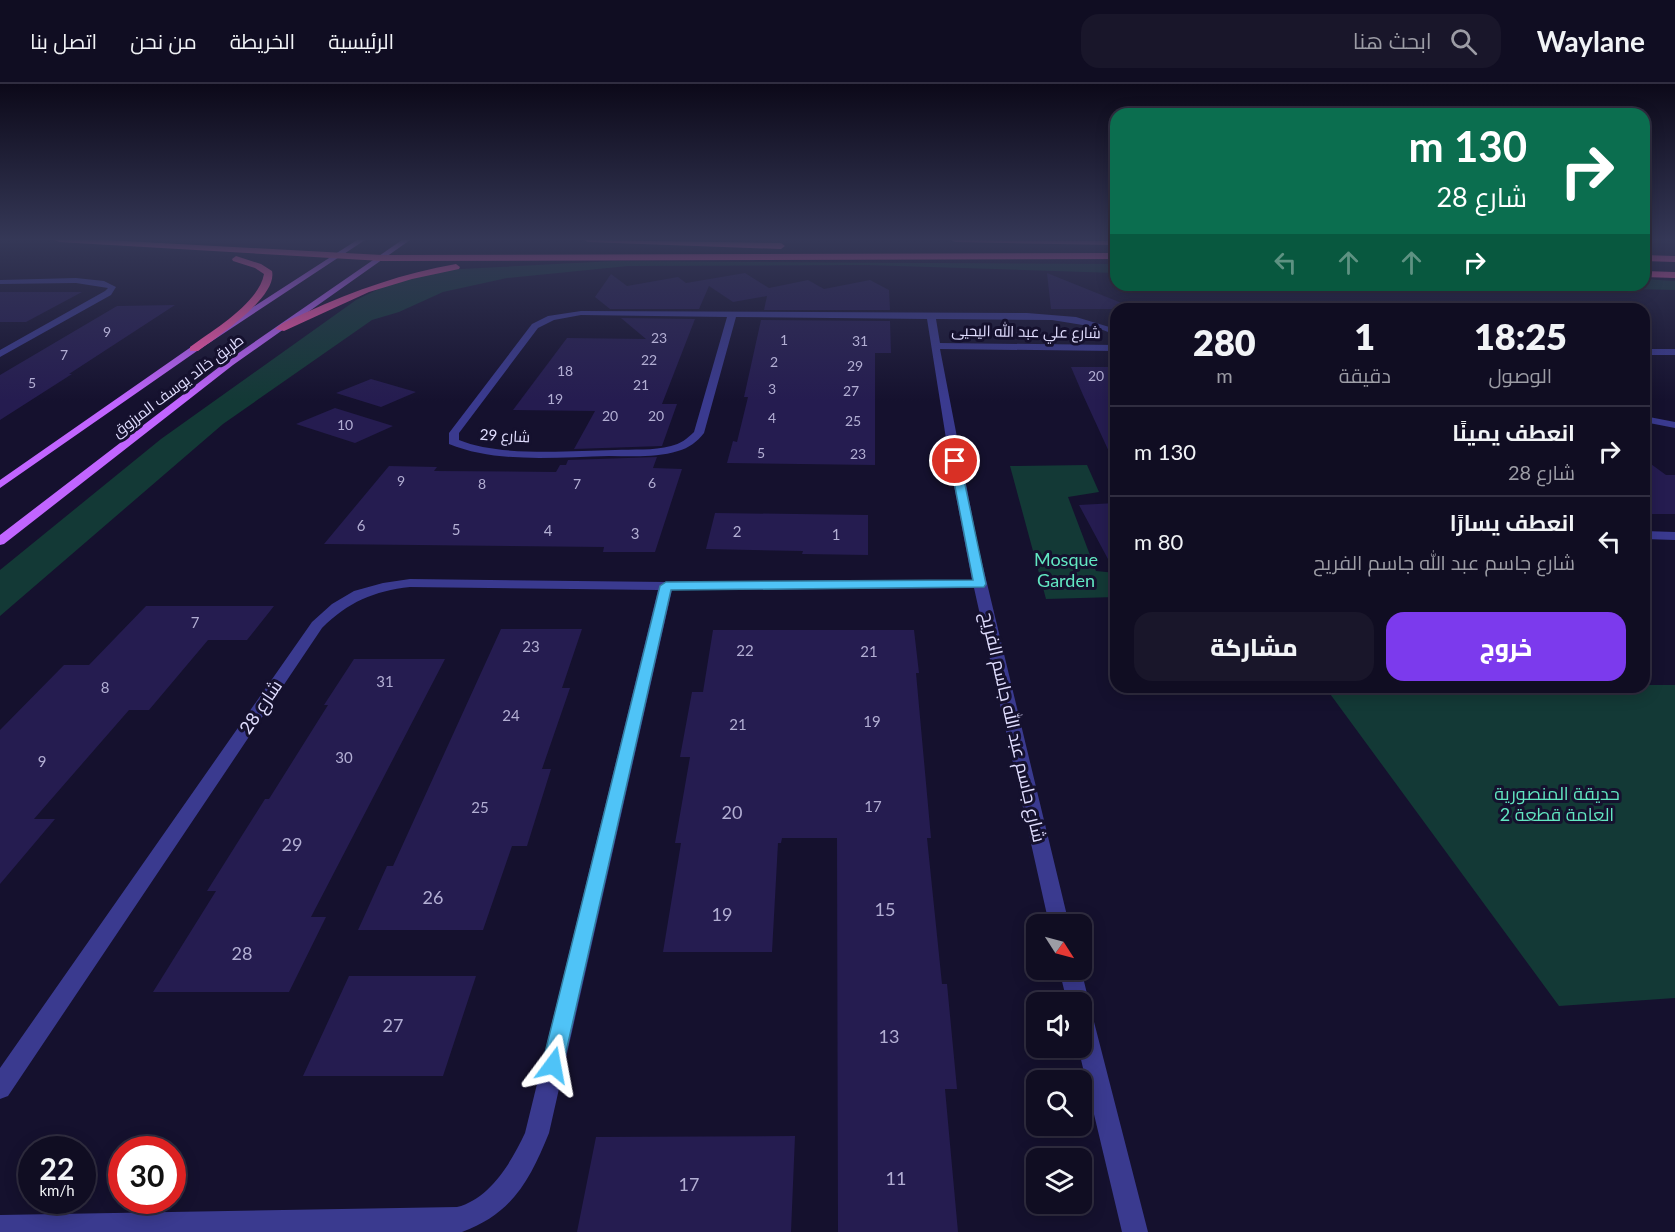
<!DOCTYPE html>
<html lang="ar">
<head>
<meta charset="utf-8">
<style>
  :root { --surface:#100d22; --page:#19162a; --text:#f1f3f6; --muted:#9c9ca5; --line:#302d40; --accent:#7c3aed }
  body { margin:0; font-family:Lato,Cairo,sans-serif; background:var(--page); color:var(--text); direction:rtl; height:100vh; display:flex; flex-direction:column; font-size:22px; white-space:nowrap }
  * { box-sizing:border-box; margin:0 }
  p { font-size:20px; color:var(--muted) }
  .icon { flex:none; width:33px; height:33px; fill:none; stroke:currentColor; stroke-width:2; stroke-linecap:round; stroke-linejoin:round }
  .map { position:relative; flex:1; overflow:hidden; direction:ltr }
  .details { position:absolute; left:1110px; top:219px; width:540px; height:390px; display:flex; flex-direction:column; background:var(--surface); border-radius:18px; box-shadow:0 3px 15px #0003,0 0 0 2px var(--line); direction:rtl }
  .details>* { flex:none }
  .banner { position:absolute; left:1110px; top:24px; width:540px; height:183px; border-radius:18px; box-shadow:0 3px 15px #0003,0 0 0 2px var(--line); direction:rtl; background:#0b6e4f; color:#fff; overflow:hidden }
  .needle { width:39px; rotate:126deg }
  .tools { position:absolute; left:1026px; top:830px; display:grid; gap:12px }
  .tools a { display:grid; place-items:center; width:66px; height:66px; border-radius:12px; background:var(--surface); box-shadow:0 3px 15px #0003,0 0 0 2px var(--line); font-size:30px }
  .speed { position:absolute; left:18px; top:1052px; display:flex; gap:12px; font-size:30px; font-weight:700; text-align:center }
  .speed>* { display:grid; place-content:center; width:78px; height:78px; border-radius:50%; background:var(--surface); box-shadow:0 3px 15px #0003,0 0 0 2px var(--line); line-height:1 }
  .speed small { font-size:15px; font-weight:400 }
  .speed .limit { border:9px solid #d22; background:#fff; color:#111 }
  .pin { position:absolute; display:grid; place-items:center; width:51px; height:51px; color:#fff; margin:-26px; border:3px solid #fff; border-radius:50%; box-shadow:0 2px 6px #0007 }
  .me { position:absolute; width:66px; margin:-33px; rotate:13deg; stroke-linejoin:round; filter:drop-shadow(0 0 4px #0008) }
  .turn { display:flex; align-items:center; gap:21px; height:126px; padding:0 24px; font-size:27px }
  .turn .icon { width:78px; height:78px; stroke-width:2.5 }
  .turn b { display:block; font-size:42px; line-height:51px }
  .lanes { display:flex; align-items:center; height:57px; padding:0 24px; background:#0003; justify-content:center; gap:30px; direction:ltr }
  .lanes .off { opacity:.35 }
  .eta { display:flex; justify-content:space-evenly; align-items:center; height:102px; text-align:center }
  .eta b { font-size:36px; font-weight:800; line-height:42px }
  .action { display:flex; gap:12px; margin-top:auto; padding:12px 24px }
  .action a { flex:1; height:69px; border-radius:18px; background:var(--accent); color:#fff; font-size:24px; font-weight:800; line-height:69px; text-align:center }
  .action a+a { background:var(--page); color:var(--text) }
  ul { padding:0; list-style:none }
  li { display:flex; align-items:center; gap:18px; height:90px; padding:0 24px; border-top:2px solid var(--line) }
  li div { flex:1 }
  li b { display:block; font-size:22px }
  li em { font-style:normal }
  header { display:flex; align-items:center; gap:36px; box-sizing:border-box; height:84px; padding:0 30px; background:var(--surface); border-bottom:2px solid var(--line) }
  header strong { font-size:28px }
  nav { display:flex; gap:33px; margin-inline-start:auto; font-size:21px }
  .search { width:420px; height:54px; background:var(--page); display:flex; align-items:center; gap:15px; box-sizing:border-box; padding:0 21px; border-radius:18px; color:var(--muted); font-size:22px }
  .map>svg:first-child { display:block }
  .green { fill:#133936 }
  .building { fill:#251c50 }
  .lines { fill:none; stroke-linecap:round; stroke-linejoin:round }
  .minor { fill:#3a3a8f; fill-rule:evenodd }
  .primary { fill:#c165ff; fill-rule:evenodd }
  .motorway { fill:#ff59ae; fill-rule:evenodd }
  .route { fill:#4fc3f7; stroke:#337fa1; stroke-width:1.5 }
  .labels { text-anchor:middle; stroke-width:6; stroke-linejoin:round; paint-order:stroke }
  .far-number-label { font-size:14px; fill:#b2aed3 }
  .far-street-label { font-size:15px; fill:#e1deff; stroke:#15112e }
  .number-label { font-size:15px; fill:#b2aed3 }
  .park-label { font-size:18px; fill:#62e7c2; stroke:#15112e }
  .street-label { font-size:18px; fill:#e1deff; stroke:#15112e }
  .near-number-label { font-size:18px; fill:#b2aed3 }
</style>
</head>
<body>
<header>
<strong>Waylane</strong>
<div class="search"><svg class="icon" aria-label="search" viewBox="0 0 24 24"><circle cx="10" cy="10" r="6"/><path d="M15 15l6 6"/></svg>ابحث هنا</div>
<nav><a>الرئيسية</a><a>الخريطة</a><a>من نحن</a><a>اتصل بنا</a></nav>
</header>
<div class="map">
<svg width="1675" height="1148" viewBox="0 0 1675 1148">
  <rect width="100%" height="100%" fill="#15112e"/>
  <!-- green -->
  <path class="green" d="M613 177 1116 180V189L866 181 628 182 507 194 443 208 399 228 372 236 223 340 0 532V486L161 355 356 216 393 198 441 186Z
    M1644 195 1675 197V206L1464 201H1644Z
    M1087 381 1099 408 1068 413 1096 487 1116 489V513L1046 515 1010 382Z
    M1644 601H1675V914L1559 922 1325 603Z"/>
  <!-- building -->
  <path class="building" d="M745 189 769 204 808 196 824 205 870 196 889 206 890 226H764L767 212 733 218 709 202 699 225H610L595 213 611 190 627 202 678 193 686 199Z
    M1047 189 1134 224V225H1051Z
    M0 208H82L26 238H0Z
    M175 221 69 290H72L0 336V291L117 222Z
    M621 234 695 235 662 320H677L662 362 574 365 595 327 513 326 567 254 646 255Z
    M761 236 890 237 891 269H875V381L727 379 733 357 737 358 748 313H744Z
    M1071 283H1116V383L1083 311Z
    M371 295 416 308 381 323 336 309Z
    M335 324 393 342 355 359 296 340Z
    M657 373 653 384 682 385 655 468H603L604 463 324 460 389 382 437 383 434 387 556 388 560 381H566L568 376Z
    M1644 375 1666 391H1675V430H1644Z
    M1116 419V490L1079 421Z
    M715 429 868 431V471L802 470 803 467 706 465Z
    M146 522H274L247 556H208L149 626H129L34 735H55L0 800V646L64 581H89Z
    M501 545H582L562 604H570L542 685H551L527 762H512L483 846H358L387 782H393Z
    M713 546H914L919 589H916L931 754H927L942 900H947L957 1005H945L958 1148H838L837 754H782L781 759H778L772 868H663L681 759H675L690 673H680L692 608H703Z
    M354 575H445L311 833H326L289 908H153L216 807H207L265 715H269L328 621H324Z
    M349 892H476L443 992H303Z
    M795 1052 791 1148H577L596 1053Z"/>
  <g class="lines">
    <!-- minor -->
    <path class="minor" d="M76 194 104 197 116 203 111 211 0 273V266L105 207 108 204 76 199 0 200V196Z
      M581 227 1027 229 1076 233 1116 245V251L1095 243 1052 236 936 235 940 259 1116 261V267L940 265 978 462 1069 840H1049L974 504 672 506 549 1049C530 1096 512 1130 462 1148H0V1131L457 1123C490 1115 512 1077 525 1049L658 506 410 503C374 507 348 518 322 544L8 1012 0 1015V984L312 538 332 520 354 507 383 499 410 495 666 498 972 496 951 386 927 235 736 233 704 349C697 358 689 364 678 367 656 374 632 372 609 372 558 373 498 380 449 360V349L532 240 548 232ZM581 231 727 233 694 348C687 355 680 360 671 362 653 367 633 365 615 366 570 367 500 373 459 356V349L538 244 554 236Z
      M1644 265H1675V271H1644Z
      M1644 332 1675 338V344L1644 338Z
      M1644 447 1675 448V456L1644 455Z
      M1059 885H1081L1089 918 1084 925 1090 927 1093 934 1148 1148H1122L1078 963H1082V918H1067Z"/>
    <!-- primary -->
    <path class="primary" d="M357 156H365L197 267 0 404V396L191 263Z
      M402 156H410L233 281 4 460 0 461V451L227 277Z"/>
    <!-- motorway -->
    <path class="motorway" d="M55 156H106L382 171 1116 169V175L382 177 59 158Z
      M584 156 781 159 785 162 781 165 588 158Z
      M951 156 1116 157V161L955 158Z
      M1644 171 1675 172V178L1644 177Z
      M236 172 261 180 272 187C278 213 217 253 198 267H190V263C213 246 259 219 264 190L255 184 233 177 232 175Z
      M456 180 460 183 459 185 412 195 369 208 284 247 275 245C283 237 297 233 307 228 355 206 404 189 456 180Z
      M1644 187 1675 188V194L1644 193Z"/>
  </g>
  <!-- sky -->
  <linearGradient id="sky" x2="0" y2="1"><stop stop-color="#0c0919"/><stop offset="0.49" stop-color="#353857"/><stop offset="1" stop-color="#353857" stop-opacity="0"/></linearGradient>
  <rect width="1675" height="317" fill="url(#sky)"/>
  <!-- route -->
  <path class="route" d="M951 375 960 377 986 500 984 503 671 506 563 981 560 988 553 990 545 988 542 981 660 502 666 498 973 496 950 377Z"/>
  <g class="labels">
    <!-- far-number labels -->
    <g class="far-number-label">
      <text x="107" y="253">9</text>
      <text x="659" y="259">23</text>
      <text x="784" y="261">1</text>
      <text x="860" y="262">31</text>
      <text x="64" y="276">7</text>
      <text x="649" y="281">22</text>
      <text x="774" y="283">2</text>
      <text x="855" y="287">29</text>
      <text x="565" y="292">18</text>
      <text x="1096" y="297">20</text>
      <text x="32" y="304">5</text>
      <text x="641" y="306">21</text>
      <text x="772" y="310">3</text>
      <text x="851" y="312">27</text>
      <text x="555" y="320">19</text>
      <text x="610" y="337">20</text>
      <text x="656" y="337">20</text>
      <text x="772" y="339">4</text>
      <text x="853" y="342">25</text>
      <text x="345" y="346">10</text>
      <text x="761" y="374">5</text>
      <text x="858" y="375">23</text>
      <text x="401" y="402">9</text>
      <text x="652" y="404">6</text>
      <text x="482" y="405">8</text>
      <text x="577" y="405">7</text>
    </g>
    <!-- far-street labels -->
    <g class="far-street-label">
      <text transform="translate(1026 248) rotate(1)" y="5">شارع علي عبد الله اليحيى</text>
      <text transform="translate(178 302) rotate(-37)" y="5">طريق خالد يوسف المرزوق</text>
      <text transform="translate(505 352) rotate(3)" y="5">شارع 29</text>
    </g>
    <!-- number labels -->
    <g class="number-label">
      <text x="361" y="447">6</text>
      <text x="456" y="451">5</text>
      <text x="548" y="452">4</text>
      <text x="737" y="453">2</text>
      <text x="635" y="455">3</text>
      <text x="836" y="456">1</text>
      <text x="195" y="544">7</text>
      <text x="531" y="568">23</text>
      <text x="745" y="572">22</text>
      <text x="869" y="573">21</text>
      <text x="385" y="603">31</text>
      <text x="105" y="609">8</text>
      <text x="511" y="637">24</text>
      <text x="872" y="643">19</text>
      <text x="738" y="646">21</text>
      <text x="344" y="679">30</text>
      <text x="42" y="683">9</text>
      <text x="873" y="728">17</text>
      <text x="480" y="729">25</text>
    </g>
    <!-- park labels -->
    <g class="park-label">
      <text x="1066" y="482">Mosque<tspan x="1066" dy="21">Garden</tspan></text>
      <text x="1557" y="716">حديقة المنصورية<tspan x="1557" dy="21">العامة قطعة 2</tspan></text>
    </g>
    <!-- street labels -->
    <g class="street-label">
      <text transform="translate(261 623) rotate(-56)" y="6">شارع 28</text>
      <text transform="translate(1013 643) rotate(77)" y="6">شارع جاسم عبد الله جاسم الفريح</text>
    </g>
    <!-- near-number labels -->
    <g class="near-number-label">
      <text x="732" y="735">20</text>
      <text x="292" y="767">29</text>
      <text x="433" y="820">26</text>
      <text x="885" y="832">15</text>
      <text x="722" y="837">19</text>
      <text x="242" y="876">28</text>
      <text x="393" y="948">27</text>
      <text x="889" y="959">13</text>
      <text x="896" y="1101">11</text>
      <text x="689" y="1107">17</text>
    </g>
  </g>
</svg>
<div class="tools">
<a><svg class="needle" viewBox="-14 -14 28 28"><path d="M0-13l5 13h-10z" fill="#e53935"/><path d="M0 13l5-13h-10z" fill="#9c9ca5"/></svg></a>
<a><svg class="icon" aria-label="sound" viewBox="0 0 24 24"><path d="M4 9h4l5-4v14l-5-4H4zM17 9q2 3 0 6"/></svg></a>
<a><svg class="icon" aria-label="search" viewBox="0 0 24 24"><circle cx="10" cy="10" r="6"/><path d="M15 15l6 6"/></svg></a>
<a><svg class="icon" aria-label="layers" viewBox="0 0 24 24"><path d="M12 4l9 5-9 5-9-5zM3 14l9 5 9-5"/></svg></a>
</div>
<div class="speed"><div>22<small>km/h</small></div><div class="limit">30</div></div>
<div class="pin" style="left:955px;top:377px;background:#d93025"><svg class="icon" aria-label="arrive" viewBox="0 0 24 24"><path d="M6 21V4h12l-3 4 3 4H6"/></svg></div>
<svg class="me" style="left:553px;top:981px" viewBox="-20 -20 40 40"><path d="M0-17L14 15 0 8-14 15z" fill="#4fc3f7" stroke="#fff" stroke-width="4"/></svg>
<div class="banner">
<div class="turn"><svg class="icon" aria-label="right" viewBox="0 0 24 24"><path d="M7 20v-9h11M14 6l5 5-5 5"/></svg><div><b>130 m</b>شارع 28</div></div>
<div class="lanes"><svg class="icon off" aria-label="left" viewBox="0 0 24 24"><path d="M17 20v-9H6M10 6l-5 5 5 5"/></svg><svg class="icon off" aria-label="ahead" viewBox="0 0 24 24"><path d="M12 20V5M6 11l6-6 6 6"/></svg><svg class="icon off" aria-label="ahead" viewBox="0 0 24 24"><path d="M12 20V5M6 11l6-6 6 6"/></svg><svg class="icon" aria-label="right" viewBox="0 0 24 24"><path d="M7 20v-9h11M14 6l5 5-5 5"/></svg></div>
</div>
<section class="details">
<div class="eta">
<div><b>18:25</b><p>الوصول</p></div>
<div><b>1</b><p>دقيقة</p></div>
<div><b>280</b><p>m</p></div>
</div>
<ul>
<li><svg class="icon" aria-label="right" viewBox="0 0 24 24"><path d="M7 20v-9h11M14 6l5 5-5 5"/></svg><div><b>انعطف يمينًا</b><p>شارع 28</p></div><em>130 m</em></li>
<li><svg class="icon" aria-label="left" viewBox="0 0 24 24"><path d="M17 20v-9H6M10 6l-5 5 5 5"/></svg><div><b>انعطف يسارًا</b><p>شارع جاسم عبد الله جاسم الفريح</p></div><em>80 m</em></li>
</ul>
<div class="action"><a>خروج</a><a>مشاركة</a></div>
</section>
</div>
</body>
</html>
